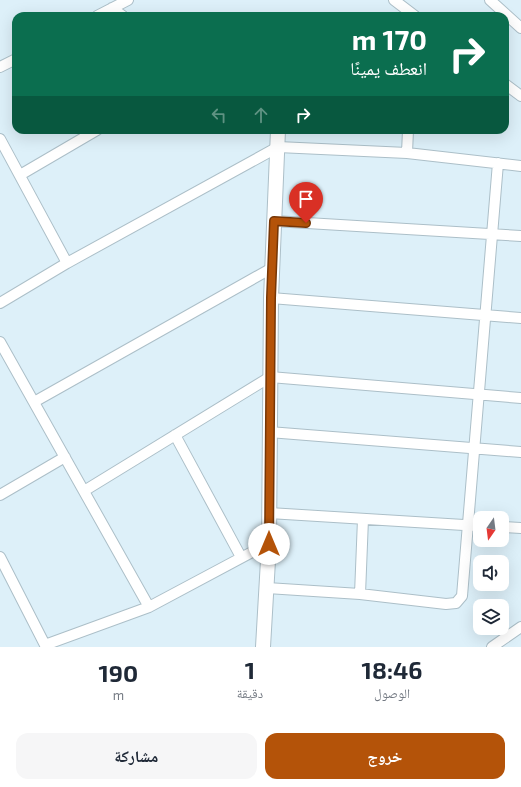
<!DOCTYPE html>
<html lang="ar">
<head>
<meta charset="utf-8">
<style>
  :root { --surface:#fff; --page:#f6f6f7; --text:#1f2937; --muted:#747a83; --accent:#b45309 }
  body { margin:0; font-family:"Exo 2","Noto Naskh Arabic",sans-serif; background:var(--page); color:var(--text); direction:rtl; height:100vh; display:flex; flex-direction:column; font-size:15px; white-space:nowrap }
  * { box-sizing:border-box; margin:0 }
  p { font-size:13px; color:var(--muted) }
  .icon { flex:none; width:22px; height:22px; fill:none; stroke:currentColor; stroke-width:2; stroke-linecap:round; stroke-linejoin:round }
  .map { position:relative; height:647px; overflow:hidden; direction:ltr }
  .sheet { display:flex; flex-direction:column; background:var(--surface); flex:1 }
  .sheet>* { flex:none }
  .top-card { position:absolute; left:12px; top:12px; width:497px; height:122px; border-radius:12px; box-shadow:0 4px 16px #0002; direction:rtl; background:#0b6e4f; color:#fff; overflow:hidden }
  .needle { width:26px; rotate:194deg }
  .buttons { position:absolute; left:473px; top:511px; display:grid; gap:8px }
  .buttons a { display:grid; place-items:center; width:36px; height:36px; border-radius:8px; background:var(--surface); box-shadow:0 4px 16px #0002; font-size:20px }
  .pin { position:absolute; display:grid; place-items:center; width:34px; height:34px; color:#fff; margin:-41px -17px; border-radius:50% 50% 50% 0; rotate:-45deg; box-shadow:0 0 4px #0007 }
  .pin .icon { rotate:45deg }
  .me { position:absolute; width:44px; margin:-22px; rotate:0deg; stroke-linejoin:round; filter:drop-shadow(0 0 3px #0008) }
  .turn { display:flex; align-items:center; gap:14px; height:84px; padding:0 16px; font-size:18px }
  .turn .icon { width:52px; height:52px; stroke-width:2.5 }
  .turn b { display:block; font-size:28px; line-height:34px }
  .lanes { display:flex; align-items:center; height:38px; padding:0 16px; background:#0003; justify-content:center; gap:20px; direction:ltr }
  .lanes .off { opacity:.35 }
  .eta { display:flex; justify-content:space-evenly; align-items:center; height:68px; text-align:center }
  .eta b { font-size:24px; font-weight:700; line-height:28px }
  .cta { display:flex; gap:8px; margin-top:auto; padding:8px 16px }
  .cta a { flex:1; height:46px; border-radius:12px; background:var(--accent); color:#fff; font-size:16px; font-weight:700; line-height:46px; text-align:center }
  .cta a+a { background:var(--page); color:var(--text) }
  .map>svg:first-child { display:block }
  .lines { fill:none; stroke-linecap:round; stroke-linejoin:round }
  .street-casing { stroke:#acbfc8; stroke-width:12 }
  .secondary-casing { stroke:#acbfc8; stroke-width:16 }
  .street { stroke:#fff; stroke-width:10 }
  .secondary { stroke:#fff; stroke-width:14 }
  .route-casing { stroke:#753606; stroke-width:10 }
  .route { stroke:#b45309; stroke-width:7 }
</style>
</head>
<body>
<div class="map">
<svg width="521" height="647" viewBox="0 0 521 647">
  <rect width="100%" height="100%" fill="#ddf0f9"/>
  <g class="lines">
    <defs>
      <path id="street" d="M394 0 415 16
        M490 0 521 28
        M112 8 123 16
        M97 16 128 0
        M0 67 16 59
        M505 84 521 96
        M0 139 67 263
        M407 153 408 130
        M20 175 97 130
        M274 221 521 236
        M271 298 521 318
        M0 303 67 263 278 147 407 153 521 166
        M0 342 149 607
        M34 402 272 268
        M269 432 521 452
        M175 435 241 557
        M84 491 270 377 521 398
        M0 495 65 457
        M269 513 480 526
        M502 527 521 528
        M0 557 45 645 149 607 269 543
        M267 588 360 594 446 604 456 603 462 596 498 163
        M360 594 363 519
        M492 647 521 627"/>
      <path id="secondary" d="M263 647 269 543 271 298 278 130"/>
    </defs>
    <!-- street casing -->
    <use href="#street" class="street-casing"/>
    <!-- secondary casing -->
    <use href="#secondary" class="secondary-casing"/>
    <!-- street -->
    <use href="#street" class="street"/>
    <!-- secondary -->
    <use href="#secondary" class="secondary"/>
  </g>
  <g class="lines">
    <defs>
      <path id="route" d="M269 544 271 298 274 221 306 223"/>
    </defs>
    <!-- route casing -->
    <use href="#route" class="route-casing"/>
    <!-- route -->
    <use href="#route" class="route"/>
  </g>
</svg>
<div class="buttons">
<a><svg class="needle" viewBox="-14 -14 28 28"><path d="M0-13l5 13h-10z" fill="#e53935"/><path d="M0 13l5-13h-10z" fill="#747a83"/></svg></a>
<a><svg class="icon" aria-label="sound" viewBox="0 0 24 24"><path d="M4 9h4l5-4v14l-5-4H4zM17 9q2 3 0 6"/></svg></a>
<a><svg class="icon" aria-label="layers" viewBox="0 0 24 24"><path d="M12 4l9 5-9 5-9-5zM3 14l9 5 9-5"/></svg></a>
</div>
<div class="pin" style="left:306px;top:223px;background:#d93025"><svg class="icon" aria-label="arrive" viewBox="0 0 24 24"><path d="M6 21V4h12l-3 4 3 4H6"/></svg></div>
<svg class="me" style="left:269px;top:544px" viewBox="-20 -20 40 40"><circle r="19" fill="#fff"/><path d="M0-13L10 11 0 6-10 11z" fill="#b45309"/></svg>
<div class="top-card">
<div class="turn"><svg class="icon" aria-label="right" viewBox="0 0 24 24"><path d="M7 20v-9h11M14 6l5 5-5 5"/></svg><div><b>170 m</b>انعطف يمينًا</div></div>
<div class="lanes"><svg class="icon off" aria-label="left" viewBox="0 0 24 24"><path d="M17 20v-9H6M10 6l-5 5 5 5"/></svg><svg class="icon off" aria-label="ahead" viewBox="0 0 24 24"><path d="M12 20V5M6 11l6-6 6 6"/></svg><svg class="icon" aria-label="right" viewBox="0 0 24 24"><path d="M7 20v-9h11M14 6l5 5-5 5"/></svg></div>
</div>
</div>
<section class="sheet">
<div class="eta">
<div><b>18:46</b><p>الوصول</p></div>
<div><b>1</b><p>دقيقة</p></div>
<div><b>190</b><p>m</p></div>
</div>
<div class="cta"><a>خروج</a><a>مشاركة</a></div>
</section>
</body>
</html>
